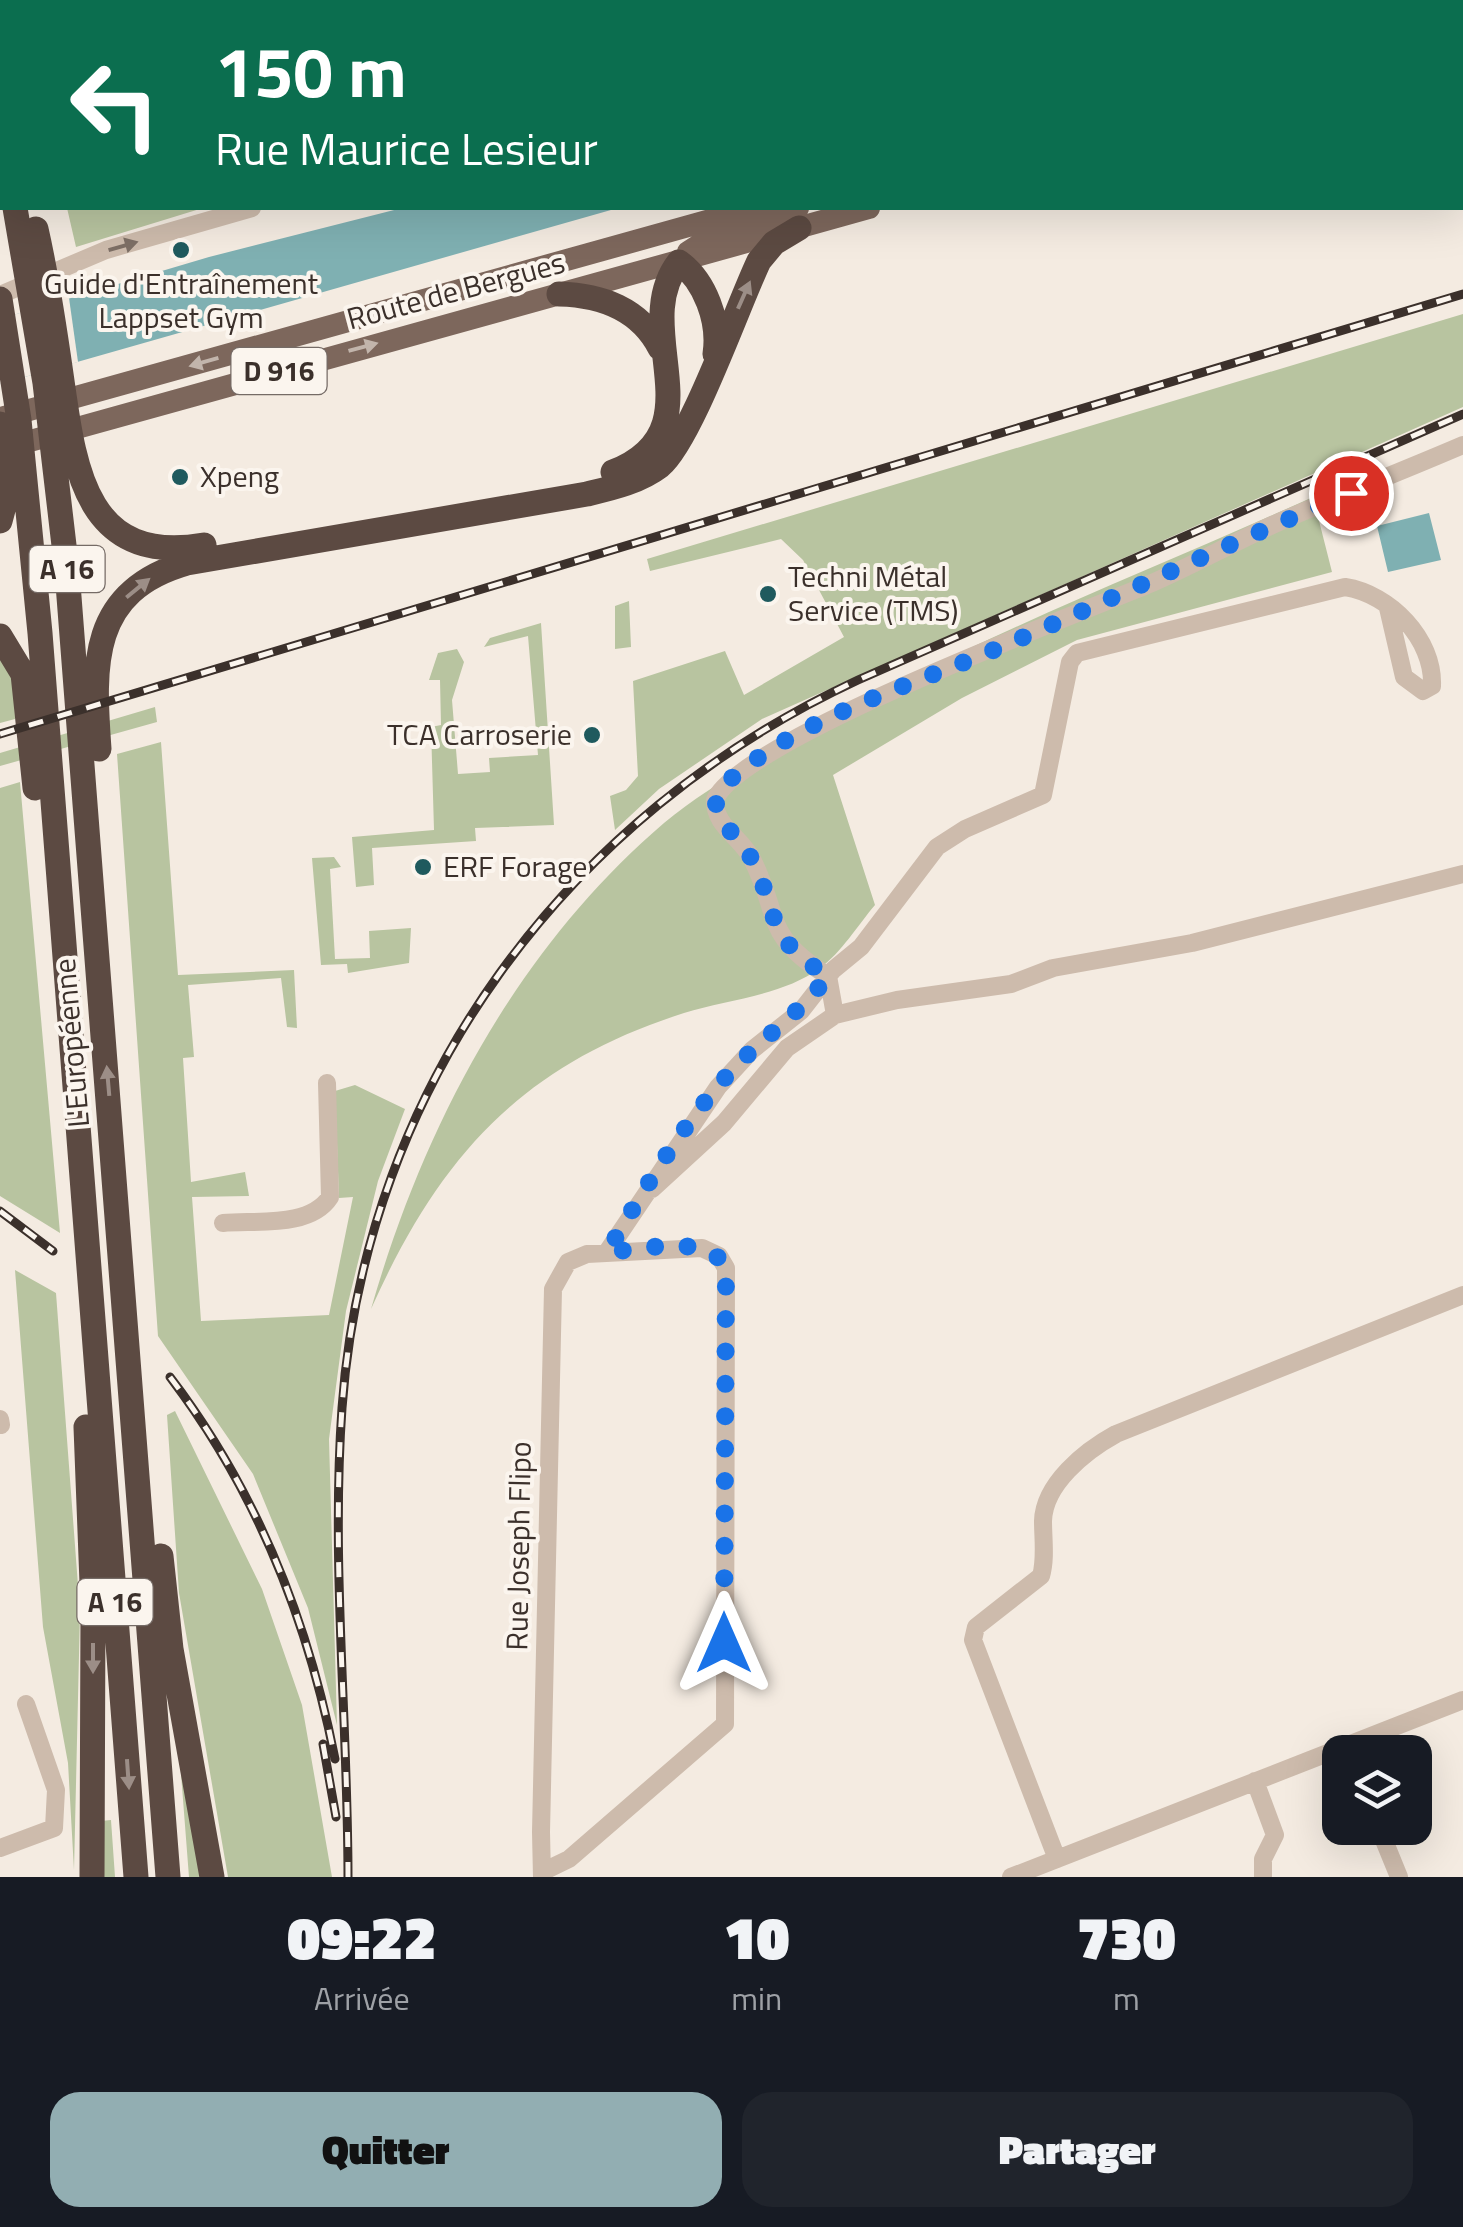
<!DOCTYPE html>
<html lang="fr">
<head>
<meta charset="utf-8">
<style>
  :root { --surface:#171b24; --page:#20242c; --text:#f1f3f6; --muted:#9ea1a6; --accent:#92aeb2 }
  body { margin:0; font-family:"Titillium Web",sans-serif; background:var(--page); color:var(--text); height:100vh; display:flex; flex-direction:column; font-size:38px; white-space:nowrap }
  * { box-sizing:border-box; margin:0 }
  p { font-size:32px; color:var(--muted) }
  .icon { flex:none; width:55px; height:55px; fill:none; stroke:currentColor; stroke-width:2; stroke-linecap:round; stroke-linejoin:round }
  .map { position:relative; height:1877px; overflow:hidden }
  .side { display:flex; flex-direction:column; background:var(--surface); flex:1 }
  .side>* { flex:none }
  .hud { position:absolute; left:0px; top:0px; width:1465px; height:210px; box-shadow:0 10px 40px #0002; background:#0b6e4f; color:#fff; overflow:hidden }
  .buttons { position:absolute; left:1322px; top:1735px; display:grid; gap:20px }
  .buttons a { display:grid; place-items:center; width:110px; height:110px; border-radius:20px; background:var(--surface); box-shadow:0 10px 40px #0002; font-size:50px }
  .pin { position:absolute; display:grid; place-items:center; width:85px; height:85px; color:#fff; margin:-42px; border:5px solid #fff; border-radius:50%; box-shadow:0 2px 10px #0007 }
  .me { position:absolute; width:110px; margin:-55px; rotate:0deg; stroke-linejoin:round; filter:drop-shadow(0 0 8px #0008) }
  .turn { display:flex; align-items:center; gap:35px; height:210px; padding:0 50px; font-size:45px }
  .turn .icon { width:130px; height:130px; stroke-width:2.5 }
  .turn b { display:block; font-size:70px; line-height:85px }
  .eta { display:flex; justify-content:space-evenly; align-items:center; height:170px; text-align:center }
  .eta b { font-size:60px; font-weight:800; line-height:70px }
  .cta { display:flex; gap:20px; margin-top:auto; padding:20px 50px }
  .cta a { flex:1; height:115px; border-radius:30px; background:var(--accent); color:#111; font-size:40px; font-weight:800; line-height:115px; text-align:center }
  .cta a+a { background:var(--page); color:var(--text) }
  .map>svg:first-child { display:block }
  .green { fill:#b8c4a0 }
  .water { fill:#7fb0b2 }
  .pier { fill:#f4ebe1 }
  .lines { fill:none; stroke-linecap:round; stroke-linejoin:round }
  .minor { stroke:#cdbbac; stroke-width:18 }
  .major { stroke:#7d675c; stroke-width:22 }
  .highway { stroke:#5c4a42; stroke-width:25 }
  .rail-casing { stroke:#3b302b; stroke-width:9 }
  .rail { stroke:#fbf5ee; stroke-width:5; stroke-dasharray:15; stroke-linecap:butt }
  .oneway { fill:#7d6f65 }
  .oneway2 { fill:#9c8e87 }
  .oneway3 { fill:#c2b5ac }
  .route { stroke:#1a73e8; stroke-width:18; stroke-dasharray:0 32.4 }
  .poi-dot { fill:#1f5a5e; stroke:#fbf5ee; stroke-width:4 }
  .labels { text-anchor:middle; stroke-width:8; stroke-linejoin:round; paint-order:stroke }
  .shield { fill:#fbf5ee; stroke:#756b66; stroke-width:2.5 }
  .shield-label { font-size:28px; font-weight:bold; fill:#3b302b }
  .poi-label { font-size:30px; fill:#3b302b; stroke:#fbf5ee; text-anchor:start }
  .street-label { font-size:30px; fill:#3b302b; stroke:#fbf5ee }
</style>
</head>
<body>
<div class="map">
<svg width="1463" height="1877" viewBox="0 0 1463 1877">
  <rect width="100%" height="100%" fill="#f4ebe1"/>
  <!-- green -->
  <path class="green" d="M18 0H959L948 2Z
    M67 208H203L76 247Z
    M1463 314V407L762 719 659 789 615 830 610 796 626 790 638 776 633 681 725 651 744 695 844 637 803 560 781 539 650 571 647 559Z
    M1313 497 1332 572 1077 640 962 698 833 775 875 905C858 925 841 953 820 968 782 996 728 999 684 1013 521 1065 439 1157 371 1309 424 1125 516 950 664 823 709 786 761 758 811 730 972 638 1145 573 1313 497Z
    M629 601 631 647 615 649V606Z
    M541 623 554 825 475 828 476 841 372 848 374 885 356 887 352 837 434 830 431 727 441 725 440 680H429L438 653 457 649 464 662 452 700 458 774 490 772 489 758 538 755 528 636 484 647 490 638Z
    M0 654 14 675 15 719 0 723Z
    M155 707 157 722 0 766V753Z
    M161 742 178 975 294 970 297 1028 287 1027 281 978 188 985 194 1057 183 1058 191 1182 245 1172 249 1196 192 1197 201 1321 329 1315 353 1197 339 1198 335 1091 355 1085 405 1109 378 1181 346 1311 329 1439 337 1725 308 1608 253 1474 158 1336 117 754Z
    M20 782 60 1233 0 1196V788Z
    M334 857 341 867 330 869 335 959 370 958 369 931 411 928 409 963 348 973 347 964 321 965 312 858Z
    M15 1270 56 1293 80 1612 74 1870 68 1763 43 1627Z
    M175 1411 262 1589 302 1705 332 1877H228L179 1593 167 1415Z
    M177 1722 204 1877H189Z
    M111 1820 115 1877H99L101 1821Z"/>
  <!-- water -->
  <path class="water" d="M1202 0H1463V3L1191 2Z
    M402 208H618L0 384V319L209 257Z
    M1429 513 1441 560 1388 572 1377 526Z"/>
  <!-- pier -->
  <path class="pier" d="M69 298 78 362 0 384V319Z"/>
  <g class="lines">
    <!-- minor -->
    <path class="minor" d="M785 2 798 0
      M1053 2 1063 0
      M1462 61 1463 64
      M1462 142H1463
      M0 295 106 250 252 208
      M835 1015 828 976C762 935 781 916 752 859 741 837 714 826 715 800 738 741 1078 614 1152 583 1191 566 1229 545 1268 527 1332 498 1398 473 1463 445
      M652 1189 724 1123 787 1048 835 1015 897 1000 1011 984 1053 968 1192 943 1463 874
      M223 1223C256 1220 310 1228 330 1197L327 1083
      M607 1252 718 1087 752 1050 801 1011 833 970 861 947 937 847 965 829 1043 795 1070 662 1077 653 1345 587C1390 594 1434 639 1432 686L1423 691 1404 677 1388 608
      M0 1419 1 1425
      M1255 1781 1275 1835 1263 1859V1877
      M1379 1828 1399 1877
      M0 1848 54 1828 56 1790 26 1704
      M1057 1859 973 1640 976 1627 1041 1576C1046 1559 1043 1539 1043 1521 1044 1484 1085 1451 1116 1434L1463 1295
      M542 1872 569 1859 725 1724 726 1268 719 1256 702 1248 587 1254 568 1262 553 1289 541 1832 542 1877
      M1011 1877 1463 1700"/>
    <!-- major -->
    <path class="major" d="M1462 38H1463
      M688 252 716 234 798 208
      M1 418 753 208
      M5 448 869 208"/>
    <!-- highway -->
    <path class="highway" d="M0 96 2 103
      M0 142 2 152
      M15 208 45 383 67 571 168 1877
      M36 229C47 277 54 325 61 374 74 464 83 566 204 545
      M559 294C601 295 640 309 660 348
      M0 299 19 420 40 633 136 1877
      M0 424 8 491 0 521
      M613 472C721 430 627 329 679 262 705 281 720 321 715 354
      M0 636 23 674 35 788
      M99 749C93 665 89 591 187 563L587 494C612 488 639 482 660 466 691 440 738 305 759 261L774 243 799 228
      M86 1427 93 1609 92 1877
      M161 1556 171 1649 212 1877"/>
    <defs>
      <path id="rail" d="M0 734 1463 294
        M0 1211 53 1251
        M170 1377C256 1490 308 1620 335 1759
        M323 1744 336 1817
        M348 1877C348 1721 331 1564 342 1408 365 1085 567 815 858 680L1463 414"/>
    </defs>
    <!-- rail casing -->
    <use href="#rail" class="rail-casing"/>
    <!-- rail -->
    <use href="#rail" class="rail"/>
  </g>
  <!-- one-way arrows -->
  <defs><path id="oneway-solid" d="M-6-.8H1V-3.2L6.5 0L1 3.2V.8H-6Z" transform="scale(2.5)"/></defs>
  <use class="oneway" href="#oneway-solid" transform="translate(123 246) rotate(-16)"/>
  <g class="oneway2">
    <use href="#oneway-solid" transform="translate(744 295) rotate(-66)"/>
    <use href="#oneway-solid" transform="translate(138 588) rotate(-39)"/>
    <use href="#oneway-solid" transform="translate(108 1081) rotate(-95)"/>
    <use href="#oneway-solid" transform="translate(93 1658) rotate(90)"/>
    <use href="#oneway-solid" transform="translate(128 1774) rotate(86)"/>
  </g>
  <g class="oneway3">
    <use href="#oneway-solid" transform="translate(363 347) rotate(-15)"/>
    <use href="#oneway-solid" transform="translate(204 362) rotate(164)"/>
  </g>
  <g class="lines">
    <!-- route -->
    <path class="route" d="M724 1643 726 1268C708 1232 641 1250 607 1252 643 1192 678 1131 724 1079 757 1041 798 1016 828 976 763 936 781 917 752 860 743 840 724 829 715 809L719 790C788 721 908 687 996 649 1115 598 1231 542 1351 493"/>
  </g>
  <!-- markers -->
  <g class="poi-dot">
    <circle cx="181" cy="250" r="10"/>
    <circle cx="180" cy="477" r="10"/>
    <circle cx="768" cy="594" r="10"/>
    <circle cx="592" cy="735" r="10"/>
    <circle cx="423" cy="867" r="10"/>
  </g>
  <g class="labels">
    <!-- shield labels -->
    <g class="shield">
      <rect x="231.5" y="348" width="95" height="46" rx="8"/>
      <rect x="29.5" y="546" width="75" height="46" rx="8"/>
      <rect x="77.5" y="1579" width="75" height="46" rx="8"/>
    </g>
    <g class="shield-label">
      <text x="279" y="381">D 916</text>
      <text x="67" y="579">A 16</text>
      <text x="115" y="1612">A 16</text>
    </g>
    <!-- poi labels -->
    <g class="poi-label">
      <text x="181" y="294" text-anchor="middle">Guide d'Entraînement<tspan x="181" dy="34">Lappset Gym</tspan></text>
      <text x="200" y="487">Xpeng</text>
      <text x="788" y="587">Techni Métal<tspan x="788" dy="34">Service (TMS)</tspan></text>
      <text x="572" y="745" text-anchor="end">TCA Carroserie</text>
      <text x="443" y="877">ERF Forage</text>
    </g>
    <!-- street labels -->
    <g class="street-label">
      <text transform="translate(456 291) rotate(-15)" y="10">Route de Bergues</text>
      <text transform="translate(72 1043) rotate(-95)" y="10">L'Européenne</text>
      <text transform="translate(519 1546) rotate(-89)" y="10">Rue Joseph Flipo</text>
    </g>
  </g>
</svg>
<div class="buttons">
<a><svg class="icon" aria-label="layers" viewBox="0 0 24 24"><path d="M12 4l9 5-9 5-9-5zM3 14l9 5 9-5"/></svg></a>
</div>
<div class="pin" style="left:1351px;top:493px;background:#d93025"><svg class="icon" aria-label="arrive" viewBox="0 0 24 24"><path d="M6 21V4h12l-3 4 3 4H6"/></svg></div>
<svg class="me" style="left:724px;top:1643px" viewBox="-20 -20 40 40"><path d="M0-17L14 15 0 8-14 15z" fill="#1a73e8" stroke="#fff" stroke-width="4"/></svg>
<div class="hud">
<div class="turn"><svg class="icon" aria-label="left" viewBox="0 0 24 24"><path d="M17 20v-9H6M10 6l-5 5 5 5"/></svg><div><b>150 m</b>Rue Maurice Lesieur</div></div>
</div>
</div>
<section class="side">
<div class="eta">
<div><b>09:22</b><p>Arrivée</p></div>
<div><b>10</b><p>min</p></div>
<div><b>730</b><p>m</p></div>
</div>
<div class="cta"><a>Quitter</a><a>Partager</a></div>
</section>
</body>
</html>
